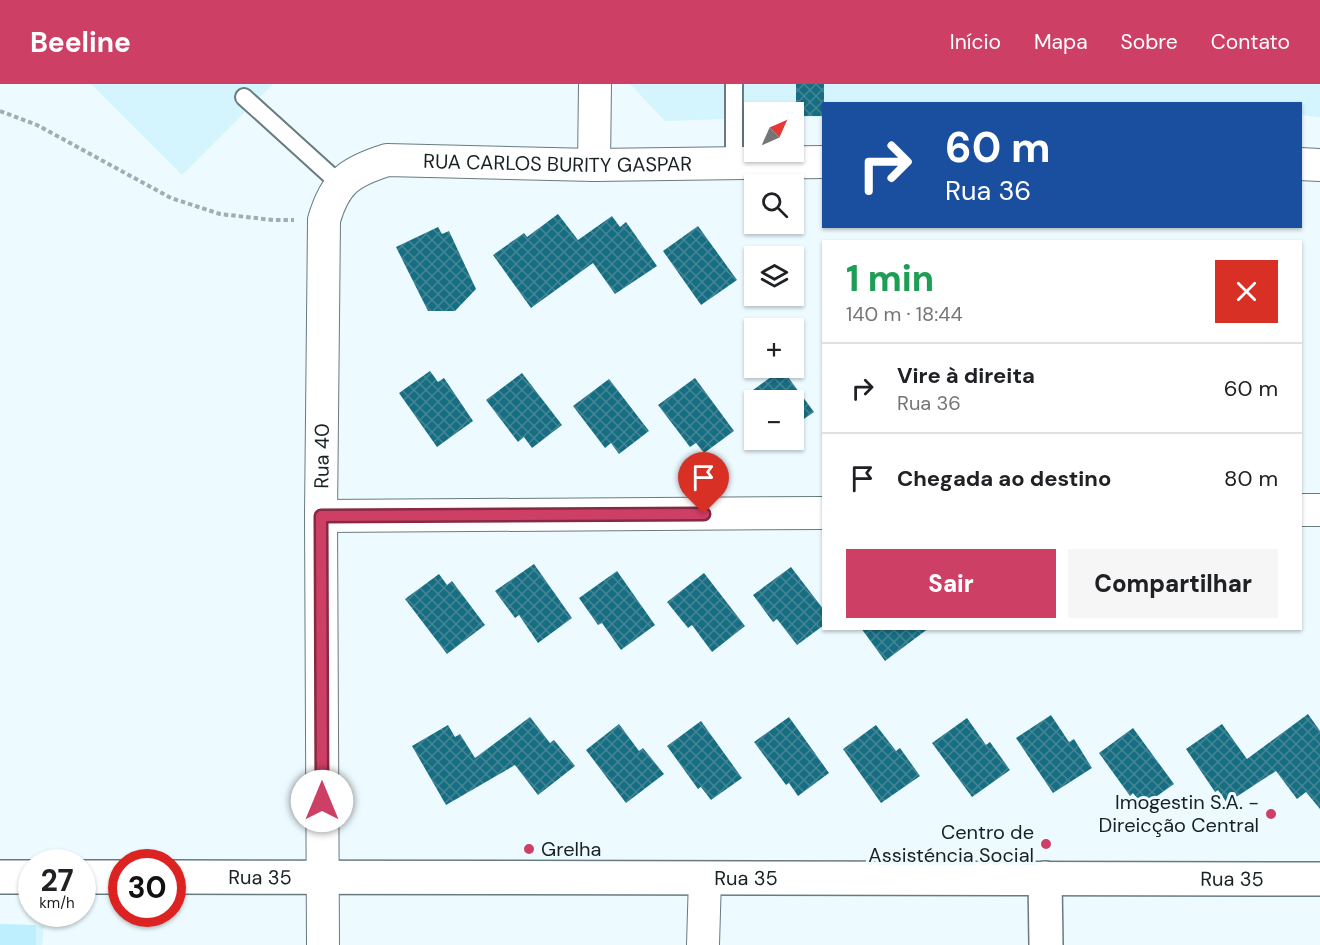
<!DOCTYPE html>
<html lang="pt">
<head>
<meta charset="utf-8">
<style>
  :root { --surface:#fff; --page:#f6f6f6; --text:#202124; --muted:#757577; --line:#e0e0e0; --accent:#ce3f66 }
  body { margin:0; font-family:"DM Sans",sans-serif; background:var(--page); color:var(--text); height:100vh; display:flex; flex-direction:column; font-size:22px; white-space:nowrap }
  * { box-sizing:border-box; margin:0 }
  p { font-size:20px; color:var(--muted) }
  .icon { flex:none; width:33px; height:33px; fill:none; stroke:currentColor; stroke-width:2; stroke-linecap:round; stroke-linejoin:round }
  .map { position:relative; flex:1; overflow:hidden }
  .sheet { position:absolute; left:822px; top:156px; width:480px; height:390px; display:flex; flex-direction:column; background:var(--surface); border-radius:0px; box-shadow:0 2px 4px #0004 }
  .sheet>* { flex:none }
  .guide { position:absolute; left:822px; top:18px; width:480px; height:126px; border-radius:0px; box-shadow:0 2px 4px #0004; background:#1a4fa0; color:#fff; overflow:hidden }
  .needle { width:39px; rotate:45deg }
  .fabs { position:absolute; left:744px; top:18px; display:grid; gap:12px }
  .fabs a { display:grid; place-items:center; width:60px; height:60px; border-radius:0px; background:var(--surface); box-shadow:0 2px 4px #0004; font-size:30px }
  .speed { position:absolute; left:18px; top:765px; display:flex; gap:12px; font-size:30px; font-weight:700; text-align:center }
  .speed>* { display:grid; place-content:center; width:78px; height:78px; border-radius:50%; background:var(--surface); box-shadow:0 2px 4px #0004; line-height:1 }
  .speed small { font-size:15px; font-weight:400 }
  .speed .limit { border:9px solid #d22; background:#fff; color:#111 }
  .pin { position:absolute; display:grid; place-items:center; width:51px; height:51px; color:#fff; margin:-62px -26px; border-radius:50% 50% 50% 0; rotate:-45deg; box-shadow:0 0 6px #0007 }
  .pin .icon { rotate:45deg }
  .me { position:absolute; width:66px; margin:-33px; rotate:0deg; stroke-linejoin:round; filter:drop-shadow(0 0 4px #0008) }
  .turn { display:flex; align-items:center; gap:21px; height:126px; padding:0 24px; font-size:27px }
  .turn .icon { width:78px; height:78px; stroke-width:2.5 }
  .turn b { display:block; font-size:42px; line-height:51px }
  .round { display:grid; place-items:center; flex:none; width:63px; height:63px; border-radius:0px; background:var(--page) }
  .overview { display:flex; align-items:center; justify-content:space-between; height:102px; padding:0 24px }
  h1 { font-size:36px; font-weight:800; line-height:45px; color:#1e9e55 }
  .action { display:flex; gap:12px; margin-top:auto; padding:12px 24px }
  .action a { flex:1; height:69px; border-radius:0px; background:var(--accent); color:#fff; font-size:24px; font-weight:800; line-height:69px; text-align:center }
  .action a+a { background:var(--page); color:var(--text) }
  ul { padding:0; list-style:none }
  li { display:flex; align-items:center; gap:18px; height:90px; padding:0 24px; border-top:2px solid var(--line) }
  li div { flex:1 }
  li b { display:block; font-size:22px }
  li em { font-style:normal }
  header { display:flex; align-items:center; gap:36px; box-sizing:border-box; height:84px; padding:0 30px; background:var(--accent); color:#fff }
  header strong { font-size:28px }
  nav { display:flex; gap:33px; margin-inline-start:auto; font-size:21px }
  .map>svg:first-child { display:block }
  .built { fill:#d4f4fe }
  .pitch { fill:#bdeffe }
  .building { fill:url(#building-cross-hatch) }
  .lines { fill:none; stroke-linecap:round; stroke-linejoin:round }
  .lane-casing { stroke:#677b81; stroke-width:20 }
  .street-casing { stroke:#677b81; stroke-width:34 }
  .secondary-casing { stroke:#677b81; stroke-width:36 }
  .path { stroke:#a1adb1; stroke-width:4; stroke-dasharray:4.5 3; stroke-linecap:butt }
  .lane { stroke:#fff; stroke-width:16 }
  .street { stroke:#fff; stroke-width:32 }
  .secondary { stroke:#fff; stroke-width:33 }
  .route-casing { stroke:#862942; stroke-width:15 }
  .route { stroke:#ce3f66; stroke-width:10 }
  .poi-dot { fill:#ce3f66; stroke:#edfaff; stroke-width:2 }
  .labels { text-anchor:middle; stroke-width:6; stroke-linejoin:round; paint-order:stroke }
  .street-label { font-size:20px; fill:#182123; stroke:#edfaff }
  .poi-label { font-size:20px; fill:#182123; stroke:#edfaff; text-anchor:end }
</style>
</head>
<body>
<header>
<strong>Beeline</strong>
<nav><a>Início</a><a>Mapa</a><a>Sobre</a><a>Contato</a></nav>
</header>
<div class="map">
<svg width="1320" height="861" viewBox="0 0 1320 861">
  <defs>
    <pattern id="building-cross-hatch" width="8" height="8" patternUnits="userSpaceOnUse" patternTransform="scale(1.5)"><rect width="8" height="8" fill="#166e83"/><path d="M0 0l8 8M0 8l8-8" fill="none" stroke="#478594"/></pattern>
  </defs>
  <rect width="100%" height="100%" fill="#edfaff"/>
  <!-- built -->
  <path class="built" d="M91 0H273L182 91Z
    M630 0H1320V33L1301 31 1300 20H824L823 33H794V28H754V34L665 37Z
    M0 841 44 842 42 861H0Z"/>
  <!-- pitch -->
  <path class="pitch" d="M0 840 36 841V861H0Z"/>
  <!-- building -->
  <path class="building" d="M796 0H824V32H796Z
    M558 130 578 156 612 132 620 143 626 138 657 182 615 210 593 179 531 224 493 171 524 149 527 153Z
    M698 142 737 196 701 221 663 167Z
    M438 143 442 150 449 147 476 205 455 227H428L396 163Z
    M782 285 814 328 794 342V316H755L749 309Z
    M430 287 438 298 444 294 473 337 437 363 399 309Z
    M522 289 562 341 532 364 524 353 518 358 486 316Z
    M695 294 734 347 704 369 696 359 690 363 658 321Z
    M609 295 649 347 619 370 611 359 605 364 573 322Z
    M534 480 572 534 538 559 519 531 515 534 495 507Z
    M791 483 824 526V541L797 561 777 535 773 538 753 511Z
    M617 487 655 541 621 566 602 539 598 541 579 514Z
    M704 489 745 542 712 568 692 541 688 544 667 518Z
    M439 490 447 501 452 497 485 541 447 570 405 515Z
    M861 544H929L885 577Z
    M1308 630 1320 647V725L1306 708 1297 715 1276 687 1227 719 1218 706 1215 708 1186 665 1222 640 1247 675Z
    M1051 631 1069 658 1074 655 1092 684 1053 709 1016 654Z
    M530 633 550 659 554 656 575 682 538 711 515 681 446 721 412 662 448 641 455 653 460 650 475 674Z
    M789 633 829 689 798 712 789 699 786 701 754 658Z
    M967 634 986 661 990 658 1010 686 972 713 932 659Z
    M701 637 742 694 711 716 701 703 698 705 667 662Z
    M619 640 639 667 643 664 664 690 626 719 586 666Z
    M876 641 896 667 900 664 920 692 881 719 843 665Z
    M1133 644 1174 700 1143 722 1133 709 1130 712 1099 669Z"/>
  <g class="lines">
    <defs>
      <path id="lane" d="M244 13 340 100
        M734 78V0"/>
      <g id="street">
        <path d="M1300 80 1320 81"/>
        <path d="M594 81 595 0"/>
        <path d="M1300 426H1320"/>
        <path d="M321 432 824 429"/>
        <path id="s1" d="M323 861 321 432 324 136C335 98 349 88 387 76L594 81 824 78"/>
        <path d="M703 861 705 794"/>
      </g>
      <g id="secondary">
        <path d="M0 793H32"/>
        <path d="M82 793H122"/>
        <path id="s2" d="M172 793 1320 795"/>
        <path d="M1045 794 1046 861"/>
      </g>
    </defs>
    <!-- lane casing -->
    <use href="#lane" class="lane-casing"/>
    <!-- street casing -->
    <use href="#street" class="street-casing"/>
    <!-- secondary casing -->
    <use href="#secondary" class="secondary-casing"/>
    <!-- path -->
    <path class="path" d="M0 27 37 41 171 114 220 130 273 136H294"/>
    <!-- lane -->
    <use href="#lane" class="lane"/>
    <!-- street -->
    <use href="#street" class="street"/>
    <!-- secondary -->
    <use href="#secondary" class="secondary"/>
  </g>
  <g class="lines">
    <defs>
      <path id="route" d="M322 717 321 432 704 430"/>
    </defs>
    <!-- route casing -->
    <use href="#route" class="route-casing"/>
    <!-- route -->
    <use href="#route" class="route"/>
  </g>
  <!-- markers -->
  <g class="poi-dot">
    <circle cx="1271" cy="730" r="6"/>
    <circle cx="1046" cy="760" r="6"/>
    <circle cx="529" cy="765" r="6"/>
  </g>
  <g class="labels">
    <!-- street labels -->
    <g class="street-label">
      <text dy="7" stroke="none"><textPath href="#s1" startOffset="988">RUA CARLOS BURITY GASPAR</textPath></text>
      <text dy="7" stroke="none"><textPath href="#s1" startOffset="489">Rua 40</textPath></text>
      <text dy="7" stroke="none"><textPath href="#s2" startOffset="88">Rua 35</textPath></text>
      <text dy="7" stroke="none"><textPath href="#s2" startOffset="574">Rua 35</textPath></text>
      <text dy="7" stroke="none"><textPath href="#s2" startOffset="1060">Rua 35</textPath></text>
    </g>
    <!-- poi labels -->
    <g class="poi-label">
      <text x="1259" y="725">Imogestin S.A. -<tspan x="1259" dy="23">Direicção Central</tspan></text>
      <text x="1034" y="755">Centro de<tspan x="1034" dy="23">Assisténcia Social</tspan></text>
      <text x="541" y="772" text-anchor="start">Grelha</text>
    </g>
  </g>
</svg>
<div class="fabs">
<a><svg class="needle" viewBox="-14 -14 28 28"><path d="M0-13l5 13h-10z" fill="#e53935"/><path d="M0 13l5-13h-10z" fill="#757577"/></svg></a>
<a><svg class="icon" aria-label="search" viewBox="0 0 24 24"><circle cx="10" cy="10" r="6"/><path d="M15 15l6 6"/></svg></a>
<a><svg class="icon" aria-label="layers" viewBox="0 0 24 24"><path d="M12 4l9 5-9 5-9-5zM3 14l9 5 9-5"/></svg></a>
<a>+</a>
<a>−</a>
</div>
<div class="speed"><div>27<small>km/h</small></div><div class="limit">30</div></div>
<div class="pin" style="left:704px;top:430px;background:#d93025"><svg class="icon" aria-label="arrive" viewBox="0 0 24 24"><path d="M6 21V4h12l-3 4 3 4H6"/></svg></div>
<svg class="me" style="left:322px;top:717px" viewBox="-20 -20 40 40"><circle r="19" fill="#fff"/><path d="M0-13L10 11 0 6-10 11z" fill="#ce3f66"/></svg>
<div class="guide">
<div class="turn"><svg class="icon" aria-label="right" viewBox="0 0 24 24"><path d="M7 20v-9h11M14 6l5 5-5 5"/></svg><div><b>60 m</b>Rua 36</div></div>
</div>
<section class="sheet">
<div class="overview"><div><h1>1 min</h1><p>140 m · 18:44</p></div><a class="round" style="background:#d93025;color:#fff"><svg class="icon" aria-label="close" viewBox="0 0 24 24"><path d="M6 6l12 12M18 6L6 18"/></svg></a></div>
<ul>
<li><svg class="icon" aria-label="right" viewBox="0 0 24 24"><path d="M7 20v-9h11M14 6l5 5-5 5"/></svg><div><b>Vire à direita</b><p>Rua 36</p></div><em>60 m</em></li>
<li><svg class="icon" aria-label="arrive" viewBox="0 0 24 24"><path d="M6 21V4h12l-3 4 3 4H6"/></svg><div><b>Chegada ao destino</b></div><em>80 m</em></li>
</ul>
<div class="action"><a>Sair</a><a>Compartilhar</a></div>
</section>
</div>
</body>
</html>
